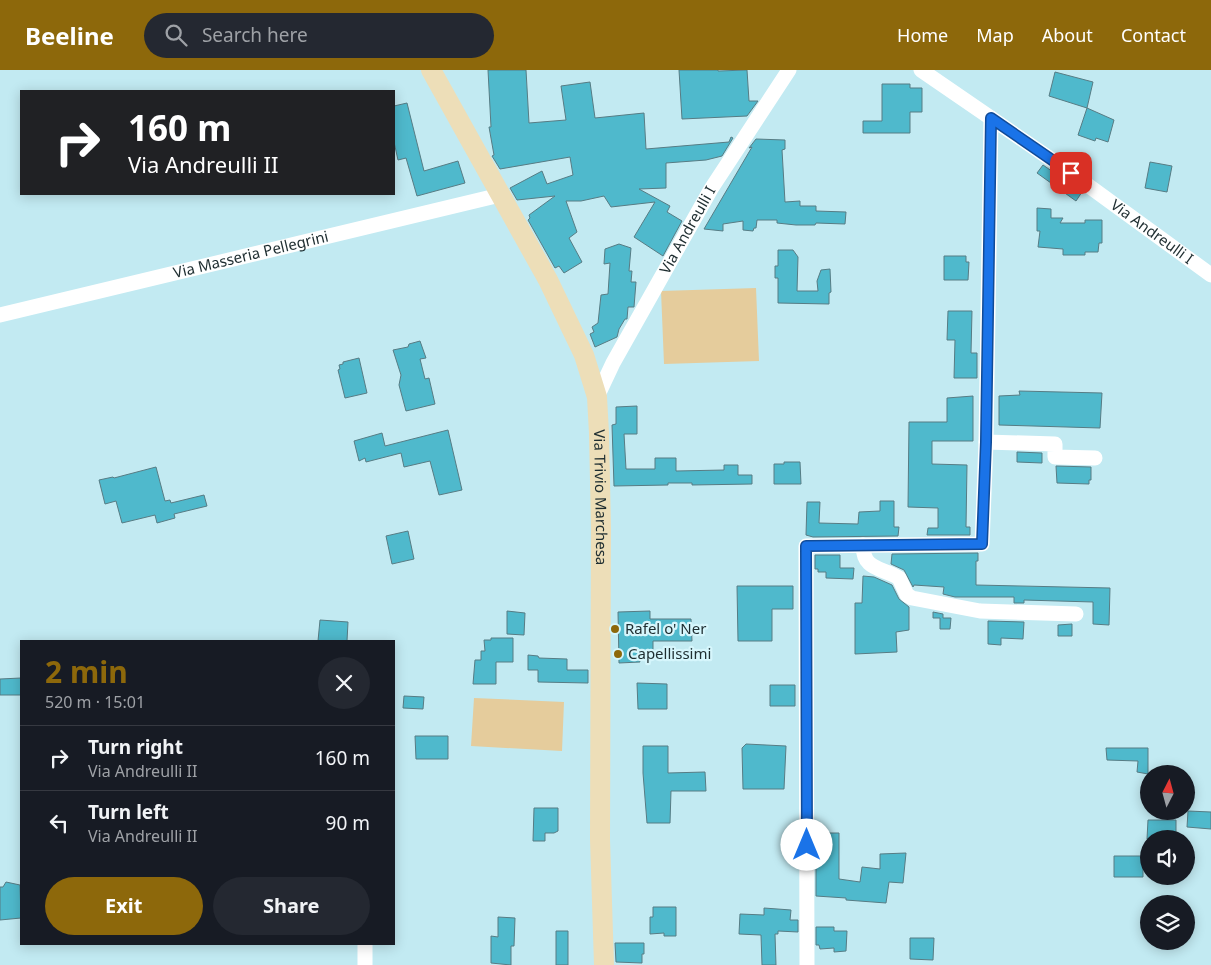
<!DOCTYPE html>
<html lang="en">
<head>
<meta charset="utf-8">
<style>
  :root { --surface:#171b24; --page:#242831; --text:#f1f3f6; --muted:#9ea1a6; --line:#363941; --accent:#8d680b }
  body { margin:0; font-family:"Noto Sans",sans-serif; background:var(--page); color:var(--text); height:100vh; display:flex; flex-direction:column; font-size:19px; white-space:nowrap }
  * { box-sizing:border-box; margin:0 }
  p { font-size:16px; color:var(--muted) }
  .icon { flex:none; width:28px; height:28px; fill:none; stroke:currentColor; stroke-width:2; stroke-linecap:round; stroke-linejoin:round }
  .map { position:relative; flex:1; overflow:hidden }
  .side { position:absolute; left:20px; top:570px; width:375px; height:305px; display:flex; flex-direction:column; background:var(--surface); border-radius:0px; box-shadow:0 2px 12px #0003 }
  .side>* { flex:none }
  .banner { position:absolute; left:20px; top:20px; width:375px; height:105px; border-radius:0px; box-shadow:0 2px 12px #0003; background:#202124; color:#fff; overflow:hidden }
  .needle { width:32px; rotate:6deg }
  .tools { position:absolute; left:1140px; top:695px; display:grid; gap:10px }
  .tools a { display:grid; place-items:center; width:55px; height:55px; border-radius:50%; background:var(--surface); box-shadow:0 2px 12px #0003; font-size:25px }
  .pin { position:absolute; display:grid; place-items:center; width:42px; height:42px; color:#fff; margin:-21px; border-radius:10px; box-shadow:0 2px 8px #0006 }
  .me { position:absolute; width:55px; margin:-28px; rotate:0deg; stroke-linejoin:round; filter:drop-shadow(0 0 4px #0008) }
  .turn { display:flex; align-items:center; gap:18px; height:105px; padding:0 25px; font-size:22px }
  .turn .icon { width:65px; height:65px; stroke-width:2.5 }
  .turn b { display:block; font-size:35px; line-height:42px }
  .round { display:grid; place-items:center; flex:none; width:52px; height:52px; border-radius:26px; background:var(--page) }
  .overview { display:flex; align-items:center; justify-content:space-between; height:85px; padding:0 25px }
  h1 { font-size:30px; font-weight:700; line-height:38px; color:var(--accent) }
  .action { display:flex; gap:10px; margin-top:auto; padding:10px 25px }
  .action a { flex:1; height:58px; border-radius:30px; background:var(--accent); color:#fff; font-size:20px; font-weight:700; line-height:58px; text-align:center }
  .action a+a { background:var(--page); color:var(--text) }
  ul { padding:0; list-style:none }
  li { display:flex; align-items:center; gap:15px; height:65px; padding:0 25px; border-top:1px solid var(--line) }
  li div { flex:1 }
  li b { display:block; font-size:19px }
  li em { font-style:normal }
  header { display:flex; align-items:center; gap:30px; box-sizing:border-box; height:70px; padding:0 25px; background:var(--accent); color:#fff }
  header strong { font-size:24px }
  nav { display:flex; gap:28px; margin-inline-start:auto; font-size:18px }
  .search { width:350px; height:45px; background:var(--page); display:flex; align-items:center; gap:12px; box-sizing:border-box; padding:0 18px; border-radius:28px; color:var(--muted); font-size:19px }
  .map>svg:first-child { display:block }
  .green { fill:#e5cc9c }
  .building { fill:#4fb9cc; stroke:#577c84 }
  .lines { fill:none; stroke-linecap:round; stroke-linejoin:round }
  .street { stroke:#fff; stroke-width:15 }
  .secondary { stroke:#eddeb8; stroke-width:20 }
  .route-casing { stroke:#114b97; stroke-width:12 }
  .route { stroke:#1a73e8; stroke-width:9 }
  .poi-dot { fill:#8d680b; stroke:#d6f6fc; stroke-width:2 }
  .labels { text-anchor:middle; stroke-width:4.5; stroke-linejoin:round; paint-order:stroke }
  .street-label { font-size:15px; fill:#1e2d30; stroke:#d6f6fc }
  .poi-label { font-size:15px; fill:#1e2d30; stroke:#d6f6fc; text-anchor:start }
</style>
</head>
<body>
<header>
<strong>Beeline</strong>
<div class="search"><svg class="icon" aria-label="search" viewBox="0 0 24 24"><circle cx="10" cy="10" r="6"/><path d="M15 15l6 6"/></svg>Search here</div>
<nav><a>Home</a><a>Map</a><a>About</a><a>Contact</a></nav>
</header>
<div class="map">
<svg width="1211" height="895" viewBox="0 0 1211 895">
  <rect width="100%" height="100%" fill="#c2eaf2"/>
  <!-- green -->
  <path class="green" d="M756 218 759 291 664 294 661 221Z
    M474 628 564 632 562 681 471 676Z"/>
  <!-- building -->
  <path class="building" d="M488 0H526L529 53 566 50 561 16 590 12 595 48 644 43 646 79 729 72 731 67 733 68 722 86 706 90 666 93V118L639 119 670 136 667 142 682 151 663 186 634 167 655 132 611 137 604 126 581 131H566L577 162 569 168 582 192 564 203 559 196 555 198 528 150 530 148 529 145 555 126 517 130 510 118 542 101 547 114 573 105 570 87 500 99 492 86 494 85 489 57H491Z
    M679 0H718V1L747 0 749 31H758L747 46 682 49Z
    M1055 2 1093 12 1087 38 1049 26Z
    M882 14H910V18H922V42H910V63H863V51H882Z
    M407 33 424 101 458 91 465 113 417 126 406 88 398 90 394 72V36Z
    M1087 38 1114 50 1108 72 1096 68 1095 71 1078 65Z
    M756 69 785 70V79L782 80 785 132 800 131V136H816V141L846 142 845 154 816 153 815 155H796L777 153V150H757L756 158H754L753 161 743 160V151L723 154V161L704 159 752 77 749 78Z
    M1150 92 1172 96 1167 122 1145 118Z
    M1043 95 1082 122 1076 131 1037 103Z
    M1037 138 1051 139V148H1063L1060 153H1085V150H1102V173H1099L1098 182H1085V185H1063V179L1038 177 1040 161H1037Z
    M619 174 631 178 629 201H632L631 212H636L634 237H628L627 249H625L619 259 617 267 595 277 590 264 594 262 592 257 598 253 601 225 608 224 610 193 604 194 605 179Z
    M778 180H793L798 187 797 221H818L817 211 821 200 830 199 831 222 829 223V234L778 233V208H775V196H778Z
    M944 186H966V192H969L968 210H944Z
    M948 241H972L971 283H977V308H954L955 270H947Z
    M420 271 426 288 420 289 425 309 429 308 435 334 406 341 399 315 401 305 393 280 408 277 409 274Z
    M359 288 367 323 345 328 338 300 340 299 339 295 343 294V292Z
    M1019 321 1102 323 1100 358 999 355V326L1020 325Z
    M973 326V371H932V394L967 395 966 457H970V465H927L928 458H938V438L908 437 909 352H947V328Z
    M637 336V364H624L626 399H655V388H676V401L724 400V395H738V405H752V414L692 415V413H668V415L614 416 612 355 616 354V337Z
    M448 360 462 420 439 425 430 391 404 397 401 383 366 392 365 388 359 391 354 371 382 363 385 376Z
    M1017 382 1042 383V393L1017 392Z
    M784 392H800L801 414H774V394H784Z
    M1056 396 1091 397V410H1089V414L1057 413Z
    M156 397 165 431 170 430 171 433 204 425 207 436 174 444 175 448 157 453 155 445 122 453 116 431 105 434 99 410 113 407 114 408Z
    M880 431H894V457H899L898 466 813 467 806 465 807 432H820L819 453 858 454 859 442 880 441Z
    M408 461 414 489 392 494 386 466Z
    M978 483V491H976V515L1110 518 1109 555 1093 554V532L1024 530V533H1014V527H955L943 524 944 517 914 515 913 517 904 500 891 494 892 484Z
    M815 485H840V498H854L853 509 826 508V502H818V499H815Z
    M863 506 874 507 892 515 899 529 909 537V560L896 562 897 582 855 584V533H862Z
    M737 516H793V539H772V571H738Z
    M507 541 525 543 524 565 507 564Z
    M650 541V549H691L692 571H653V582L639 583 640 592 619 593 618 542Z
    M933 542 943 544V548H951L950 559H940V548H933Z
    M320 550 348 552 347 571H318Z
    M988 551 1024 552 1023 569 1001 568V575L988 574Z
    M1072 554V566H1058V555Z
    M491 568H513V592H496V614H473L475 590H481V581H485L484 570H491Z
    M528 585 538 586 539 588 567 589V600H588V613L538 612V600H528Z
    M21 608V625H0V609Z
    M637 613 667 614V639H638Z
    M770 615H795V636H770Z
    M404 626 424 627 423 639 403 638Z
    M415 666H448V689H416Z
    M746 674 786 676 784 719H743L742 678Z
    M643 676H668V703L705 702 706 721H671L670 753H647L643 703Z
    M1106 678H1148V704L1137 702 1138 691 1107 690Z
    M534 738H558V761L554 763H545V771H533Z
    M1188 741 1211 742V759L1187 757Z
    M1148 750H1176V769H1147Z
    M816 763H839V809L860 812 862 797 880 799V784L906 783 903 813 889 812 886 833 846 830V828L816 826Z
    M1114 786H1143V807H1114Z
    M6 812 20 815 21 848 0 850V817H3Z
    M653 837H676V866H664V863L650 864V847H653Z
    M764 838 791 840 790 850H798V862L778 861V864H775L776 895H762L761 865 739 864 740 844 764 845Z
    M498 847 515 848 514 876H511V895L491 893V866L498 867Z
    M816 857H834V861H847L846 881 834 882V878L820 879 819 875H816Z
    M556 861H568V895H556Z
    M910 868H934L933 890 910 889Z
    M615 873H644V884H642V893L616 892Z"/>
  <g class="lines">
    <!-- street -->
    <g class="street">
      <path id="s1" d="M921 0 1071 103 1211 205"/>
      <path id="s2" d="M0 245 500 125"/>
      <path id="s3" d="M597 327 613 293 711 119 789 0"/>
      <path d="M986 372 1055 374V387L1095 388"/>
      <path d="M863 475C863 501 882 497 899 508L907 525 912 528 980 541 1076 544"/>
      <path d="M365 895V874"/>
      <path d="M807 895 806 476 982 474 986 372 991 48"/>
    </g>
    <!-- secondary -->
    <path class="secondary" id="s4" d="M431 0 548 210 584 285 597 327 599 363 601 458 600 769 604 895"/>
  </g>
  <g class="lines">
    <defs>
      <path id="route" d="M807 775 806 476 982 474 986 372 991 48 1071 103"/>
    </defs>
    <!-- route casing -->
    <use href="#route" class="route-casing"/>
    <!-- route -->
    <use href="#route" class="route"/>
  </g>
  <!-- markers -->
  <g class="poi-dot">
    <circle cx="615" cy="559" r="5"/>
    <circle cx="618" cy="584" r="5"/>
  </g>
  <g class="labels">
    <!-- street labels -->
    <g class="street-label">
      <text dy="5" stroke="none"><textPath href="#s3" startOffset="190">Via Andreulli I</textPath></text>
      <text dy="5" stroke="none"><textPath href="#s1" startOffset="282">Via Andreulli I</textPath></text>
      <text dy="5" stroke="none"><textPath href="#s2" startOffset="258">Via Masseria Pellegrini</textPath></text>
      <text dy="5" stroke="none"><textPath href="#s4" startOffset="468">Via Trivio Marchesa</textPath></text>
    </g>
    <!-- poi labels -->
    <g class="poi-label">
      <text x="625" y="564">Rafel o' Ner</text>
      <text x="628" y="589">Capellissimi</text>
    </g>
  </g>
</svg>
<div class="tools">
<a><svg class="needle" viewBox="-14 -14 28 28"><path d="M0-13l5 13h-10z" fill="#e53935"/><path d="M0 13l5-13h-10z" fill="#9ea1a6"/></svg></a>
<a><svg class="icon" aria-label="sound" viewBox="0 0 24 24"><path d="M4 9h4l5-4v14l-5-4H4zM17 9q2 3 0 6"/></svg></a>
<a><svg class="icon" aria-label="layers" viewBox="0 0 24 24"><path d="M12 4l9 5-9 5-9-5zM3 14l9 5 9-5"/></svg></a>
</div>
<div class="pin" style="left:1071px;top:103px;background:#d93025"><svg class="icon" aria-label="arrive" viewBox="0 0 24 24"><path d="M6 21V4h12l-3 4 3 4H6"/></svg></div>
<svg class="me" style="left:807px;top:775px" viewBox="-20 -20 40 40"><circle r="19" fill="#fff"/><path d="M0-13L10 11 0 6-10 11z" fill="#1a73e8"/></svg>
<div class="banner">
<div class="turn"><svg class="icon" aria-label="right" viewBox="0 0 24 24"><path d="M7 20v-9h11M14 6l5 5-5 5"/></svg><div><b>160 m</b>Via Andreulli II</div></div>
</div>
<section class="side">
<div class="overview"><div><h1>2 min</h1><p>520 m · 15:01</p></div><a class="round"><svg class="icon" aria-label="close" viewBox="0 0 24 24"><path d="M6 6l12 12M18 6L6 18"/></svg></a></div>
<ul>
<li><svg class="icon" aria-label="right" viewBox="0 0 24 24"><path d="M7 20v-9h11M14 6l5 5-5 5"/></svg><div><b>Turn right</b><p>Via Andreulli II</p></div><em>160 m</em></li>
<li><svg class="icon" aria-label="left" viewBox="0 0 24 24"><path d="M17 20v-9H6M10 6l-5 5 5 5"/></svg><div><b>Turn left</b><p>Via Andreulli II</p></div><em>90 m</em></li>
</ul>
<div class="action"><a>Exit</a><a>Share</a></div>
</section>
</div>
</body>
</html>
